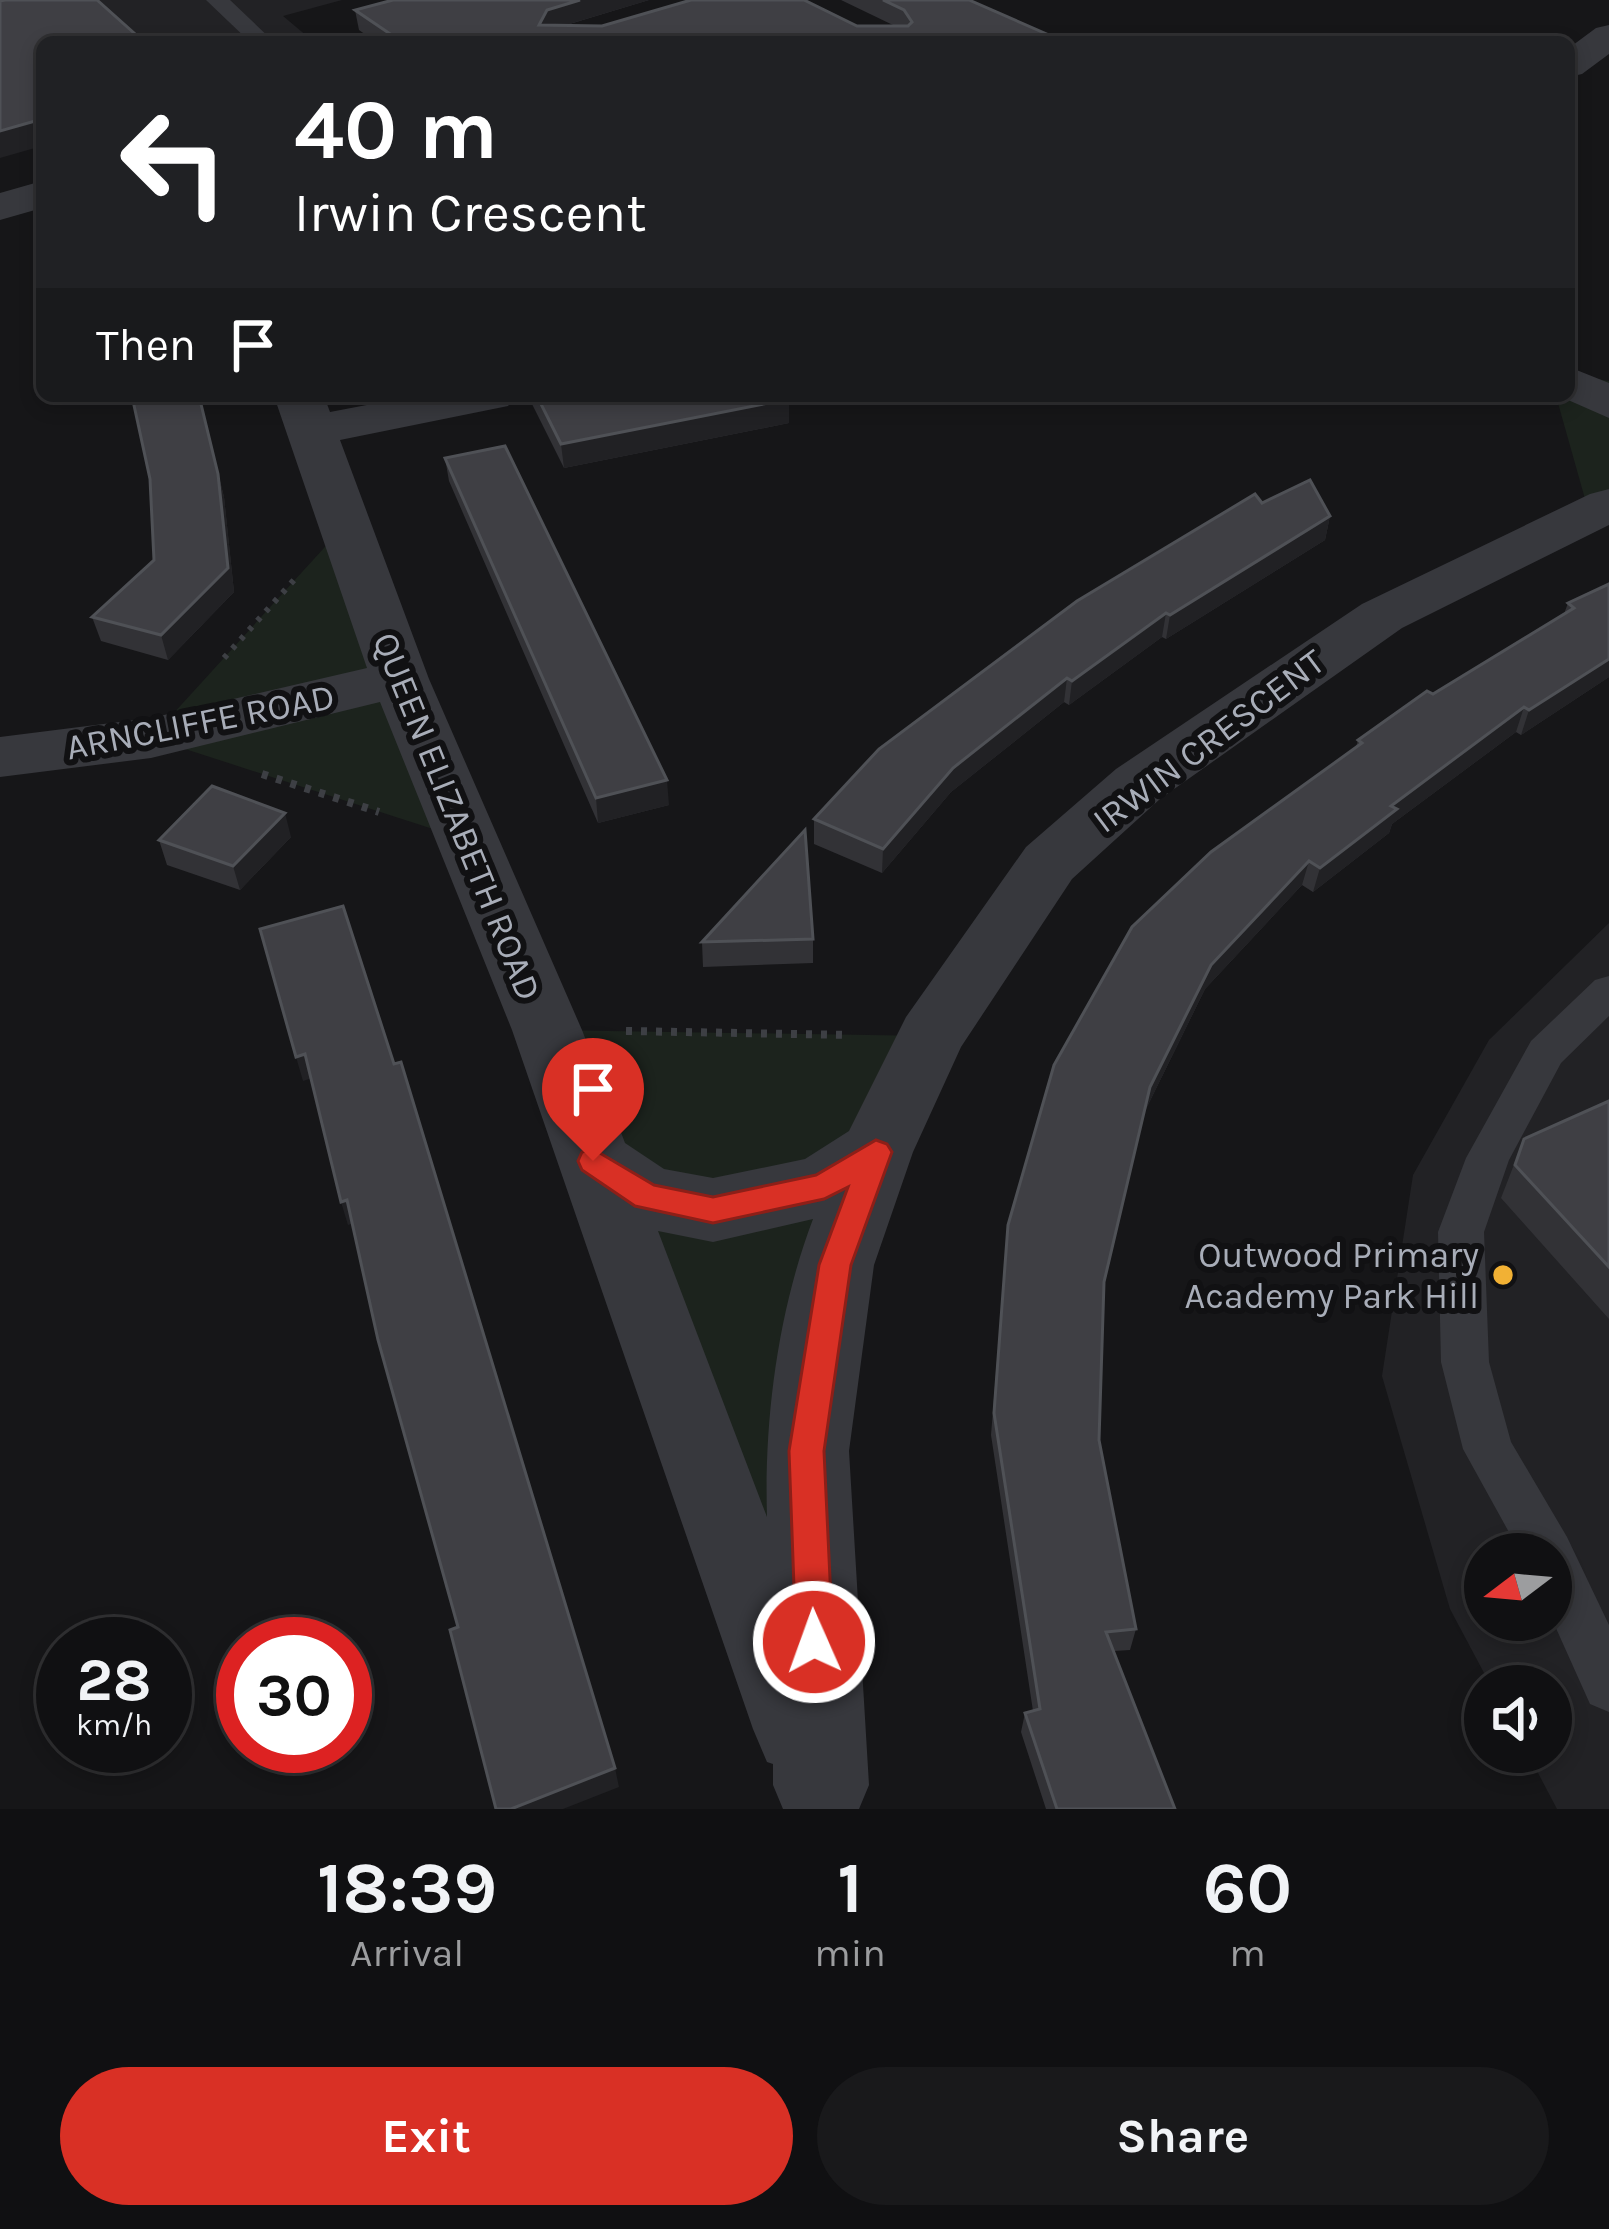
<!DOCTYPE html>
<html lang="en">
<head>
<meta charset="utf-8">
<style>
  :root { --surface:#101012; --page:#19191b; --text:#f1f3f6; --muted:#9c9d9f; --line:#303032; --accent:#d93025 }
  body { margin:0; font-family:Karla,sans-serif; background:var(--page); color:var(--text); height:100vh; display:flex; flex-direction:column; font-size:45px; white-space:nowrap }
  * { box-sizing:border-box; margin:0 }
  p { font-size:39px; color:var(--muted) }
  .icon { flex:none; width:66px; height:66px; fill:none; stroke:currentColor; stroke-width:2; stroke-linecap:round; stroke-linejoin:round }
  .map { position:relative; height:1809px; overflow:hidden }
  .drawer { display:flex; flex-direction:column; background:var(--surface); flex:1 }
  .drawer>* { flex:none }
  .hud { position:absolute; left:36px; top:36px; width:1539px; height:366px; border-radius:18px; box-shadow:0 6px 18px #0003,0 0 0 3px var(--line); background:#202124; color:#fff; overflow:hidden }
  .needle { width:78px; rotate:254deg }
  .fabs { position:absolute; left:1464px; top:1533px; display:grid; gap:24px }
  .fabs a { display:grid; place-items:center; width:108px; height:108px; border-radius:50%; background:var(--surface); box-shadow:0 6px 18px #0003,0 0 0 3px var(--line); font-size:60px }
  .speed { position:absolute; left:36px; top:1617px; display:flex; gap:24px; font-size:60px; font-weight:700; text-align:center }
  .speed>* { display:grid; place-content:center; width:156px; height:156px; border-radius:50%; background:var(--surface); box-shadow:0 6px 18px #0003,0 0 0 3px var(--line); line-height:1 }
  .speed small { font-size:30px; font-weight:400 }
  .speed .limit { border:18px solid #d22; background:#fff; color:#111 }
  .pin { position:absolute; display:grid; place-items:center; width:102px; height:102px; color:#fff; margin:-123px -51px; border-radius:50% 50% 50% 0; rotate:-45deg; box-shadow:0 0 12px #0007 }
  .pin .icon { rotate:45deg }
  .me { position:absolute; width:132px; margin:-66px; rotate:358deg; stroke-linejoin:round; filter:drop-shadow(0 0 9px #0008) }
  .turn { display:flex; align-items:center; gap:42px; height:252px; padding:0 60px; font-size:54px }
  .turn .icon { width:156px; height:156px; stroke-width:2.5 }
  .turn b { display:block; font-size:84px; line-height:102px }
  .then { display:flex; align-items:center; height:114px; padding:0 60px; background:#0003; gap:24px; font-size:45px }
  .eta { display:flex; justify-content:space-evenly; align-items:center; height:204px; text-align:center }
  .eta b { font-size:72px; font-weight:700; line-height:84px }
  .cta { display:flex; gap:24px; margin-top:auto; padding:24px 60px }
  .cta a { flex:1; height:138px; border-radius:72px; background:var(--accent); color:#fff; font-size:48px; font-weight:700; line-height:138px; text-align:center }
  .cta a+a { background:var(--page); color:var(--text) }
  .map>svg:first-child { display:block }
  .built { fill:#222225; fill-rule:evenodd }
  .green { fill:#1c231d }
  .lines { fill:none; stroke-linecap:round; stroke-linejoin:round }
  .path-far1 { stroke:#3d3f44; stroke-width:6; stroke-dasharray:4.5 8; stroke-linecap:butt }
  .path { stroke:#3d3f44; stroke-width:8; stroke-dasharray:6 9; stroke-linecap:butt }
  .service { fill:#37383d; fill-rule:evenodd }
  .minor { fill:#37383d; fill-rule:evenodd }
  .wall { fill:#323236 }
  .shaded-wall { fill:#212124 }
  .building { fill:#3f3f44; stroke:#4f5156; stroke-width:3 }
  .route { fill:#d93025; stroke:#8d1f18; stroke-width:3 }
  .poi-dot { fill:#f2b134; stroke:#111113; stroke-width:4.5 }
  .labels { text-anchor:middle; stroke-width:12; stroke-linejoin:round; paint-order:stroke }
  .street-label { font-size:36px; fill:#a8adb8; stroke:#111113 }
  .poi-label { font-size:36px; fill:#a8adb8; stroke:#111113; text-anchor:end }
</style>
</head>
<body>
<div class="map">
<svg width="1609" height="1809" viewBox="0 0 1609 1809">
  <rect width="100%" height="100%" fill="#161618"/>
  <!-- built -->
  <path class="built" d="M0 0H342L283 16 314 42H42Z
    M1609 923V1809H1557L1527 1752H1551V1686H1491L1450 1609 1382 1376 1413 1175 1489 1040ZM1485 1554H1551V1620H1485Z"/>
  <!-- green -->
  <path class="green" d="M1569 374 1609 381V505L1589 513 1556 396H1569Z
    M344 526 464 839 151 738Z
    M547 1030 931 1036 835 1265 821 1785Z"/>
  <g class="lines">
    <!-- path-far1 -->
    <path class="path-far1" d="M224 658 294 580"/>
    <!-- path -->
    <path class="path" d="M262 774 379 812
      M626 1031 851 1035"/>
    <!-- service -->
    <path class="service" d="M206 0H230L274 42H250Z
      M1609 976V1016L1561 1063 1509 1160 1484 1232 1489 1362 1511 1442 1567 1537 1609 1625V1712L1590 1704 1551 1617V1554H1521L1463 1449 1441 1362 1438 1232 1466 1158 1531 1041 1595 980Z"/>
    <!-- minor -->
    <path class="minor" d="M1609 25V54L1582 74 1569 77V48L1596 28Z
      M42 181V208L0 220V193Z
      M1569 367 1609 383V418L1559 396H1569Z
      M274 396H324L330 412 414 396H516L508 406 340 440 429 679 582 1030 625 1143 664 1169 713 1178 805 1159 849 1131 906 1017 1026 847 1116 769 1362 604 1590 494 1609 489V525L1402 628 1160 799 1072 879 961 1047 913 1152 874 1265 849 1451 869 1785 859 1809H783L773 1785V1764L767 1762 753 1729 512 1030 380 702 151 758 0 777V737L151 718 367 668ZM813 1219C778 1311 764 1419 767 1517L658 1231 713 1242Z"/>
  </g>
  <!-- wall -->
  <path class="wall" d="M393 0H649L563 26H895L841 0H969L1065 42H376L359 30 355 10Z
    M199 396 224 497 234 592 168 660 101 641 92 617 154 560 150 479Z
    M528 396H786L789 399V423L564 468Z
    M445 458 669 805 598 823 449 481Z
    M1262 503 1330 516 1325 540 1166 639 1162 637 1069 705 1064 702 951 792 882 873 814 844V819Z
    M1609 584V677L1521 735 1516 732 1392 824 1389 833 1313 892 1302 885 1205 989 1145 1111 1104 1286 1099 1440 1136 1629 1130 1650 1114 1651 1175 1809H1046L1021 1732 1025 1713 1033 1711 991 1435 1008 1225 1356 747 1358 740 1564 614 1568 603Z
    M291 837 240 890 167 865 159 840Z
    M813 939V963L703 967 702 942Z
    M1609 1101V1319L1501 1198 1524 1139Z"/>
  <!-- shaded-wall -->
  <path class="shaded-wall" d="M580 0H649L549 30 539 25 547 10Z
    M42 119V146L0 158V131Z
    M789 399V423L564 468 561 444Z
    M218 474 224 497 234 592 168 660 161 635Z
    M1330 516 1325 540 1166 639 1170 615Z
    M1166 613 1162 637 1069 705 1072 681Z
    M1609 659V677L1521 735 1529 710Z
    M1067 678 1064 702 951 792 882 873 883 849 953 768Z
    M1524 707 1516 732 1392 824 1389 833 1313 892 1320 868 1391 806Z
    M667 780 669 805 598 823 596 798Z
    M285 813 291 837 240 890 233 866Z
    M1309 861 1302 885 1205 989 1145 1111 1150 1087 1211 965Z
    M305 1054 312 1078 303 1081 296 1057Z
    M347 1200 354 1223 348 1225 341 1202Z
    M615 1768 619 1787 563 1809H511Z"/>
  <!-- building -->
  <path class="building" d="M5 0H97L144 42H42V119L0 131V1Z
    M393 0H580L547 10 539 25 602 26 691 0H804L857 26H908L912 22 904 10 883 0H969L1065 42H747L739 38 727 42H402L355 10Z
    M132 396H199L218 474 228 568 161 635 92 617 154 560 150 479Z
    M537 396H786L789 399 561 444Z
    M505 446 667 780 596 798 445 458Z
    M1310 480 1330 516 1170 615 1166 613 1072 681 1067 678 953 768 883 849 814 819 879 749 1077 601 1255 494 1262 503Z
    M1609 584V659L1529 710 1524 707 1391 806 1397 809 1320 868 1309 861 1211 965 1150 1087 1104 1282 1099 1440 1136 1629 1106 1632 1175 1809H1057L1025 1713 1040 1709 994 1413 1008 1225 1054 1065 1132 927 1211 852 1362 743 1358 740 1427 691 1433 694 1574 608 1568 603Z
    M212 786 285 813 233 866 159 840Z
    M805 830 813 939 702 942 758 881Z
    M343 906 394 1064 401 1062 615 1768 511 1809H496L450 1630 458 1627 378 1340 347 1200 341 1202 305 1054 296 1057 260 929Z
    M1609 1101V1267L1515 1165 1524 1139Z"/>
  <!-- route -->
  <path class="route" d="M876 1140 887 1144 892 1152 851 1265 824 1451 833 1642 828 1655 814 1661 801 1655 796 1642 789 1451 819 1265 848 1187 824 1199 713 1223 635 1206 582 1170 578 1161 582 1152 593 1149 654 1185 713 1197 816 1175Z"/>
  <!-- markers -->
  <circle class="poi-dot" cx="1503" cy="1275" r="12"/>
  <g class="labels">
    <!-- street labels -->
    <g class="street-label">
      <text transform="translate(200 721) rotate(-11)" y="13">ARNCLIFFE ROAD</text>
      <text transform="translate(1208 740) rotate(-37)" y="13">IRWIN CRESCENT</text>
      <text transform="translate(458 816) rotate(68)" y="13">QUEEN ELIZABETH ROAD</text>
    </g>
    <!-- poi labels -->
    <g class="poi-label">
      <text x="1479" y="1267">Outwood Primary<tspan x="1479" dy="41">Academy Park Hill</tspan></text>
    </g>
  </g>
</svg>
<div class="fabs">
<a><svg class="needle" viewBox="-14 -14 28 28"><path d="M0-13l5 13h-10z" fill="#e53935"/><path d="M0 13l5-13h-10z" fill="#9c9d9f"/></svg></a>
<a><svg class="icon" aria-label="sound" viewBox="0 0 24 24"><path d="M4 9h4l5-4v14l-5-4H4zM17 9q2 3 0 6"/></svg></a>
</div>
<div class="speed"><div>28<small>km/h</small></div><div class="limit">30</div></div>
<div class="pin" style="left:593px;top:1161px;background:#d93025"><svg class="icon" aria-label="arrive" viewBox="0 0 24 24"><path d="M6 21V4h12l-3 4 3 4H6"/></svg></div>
<svg class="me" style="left:814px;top:1642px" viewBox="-20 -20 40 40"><circle r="17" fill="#d93025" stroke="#fff" stroke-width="3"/><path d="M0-11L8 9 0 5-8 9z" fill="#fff"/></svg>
<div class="hud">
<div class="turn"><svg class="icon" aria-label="left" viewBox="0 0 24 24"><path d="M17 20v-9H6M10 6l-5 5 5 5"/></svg><div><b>40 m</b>Irwin Crescent</div></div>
<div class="then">Then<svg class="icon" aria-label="arrive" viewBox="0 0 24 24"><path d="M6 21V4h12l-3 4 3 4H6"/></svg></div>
</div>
</div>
<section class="drawer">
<div class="eta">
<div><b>18:39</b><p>Arrival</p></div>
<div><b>1</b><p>min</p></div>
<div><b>60</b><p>m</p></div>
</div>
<div class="cta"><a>Exit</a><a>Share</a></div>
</section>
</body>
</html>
